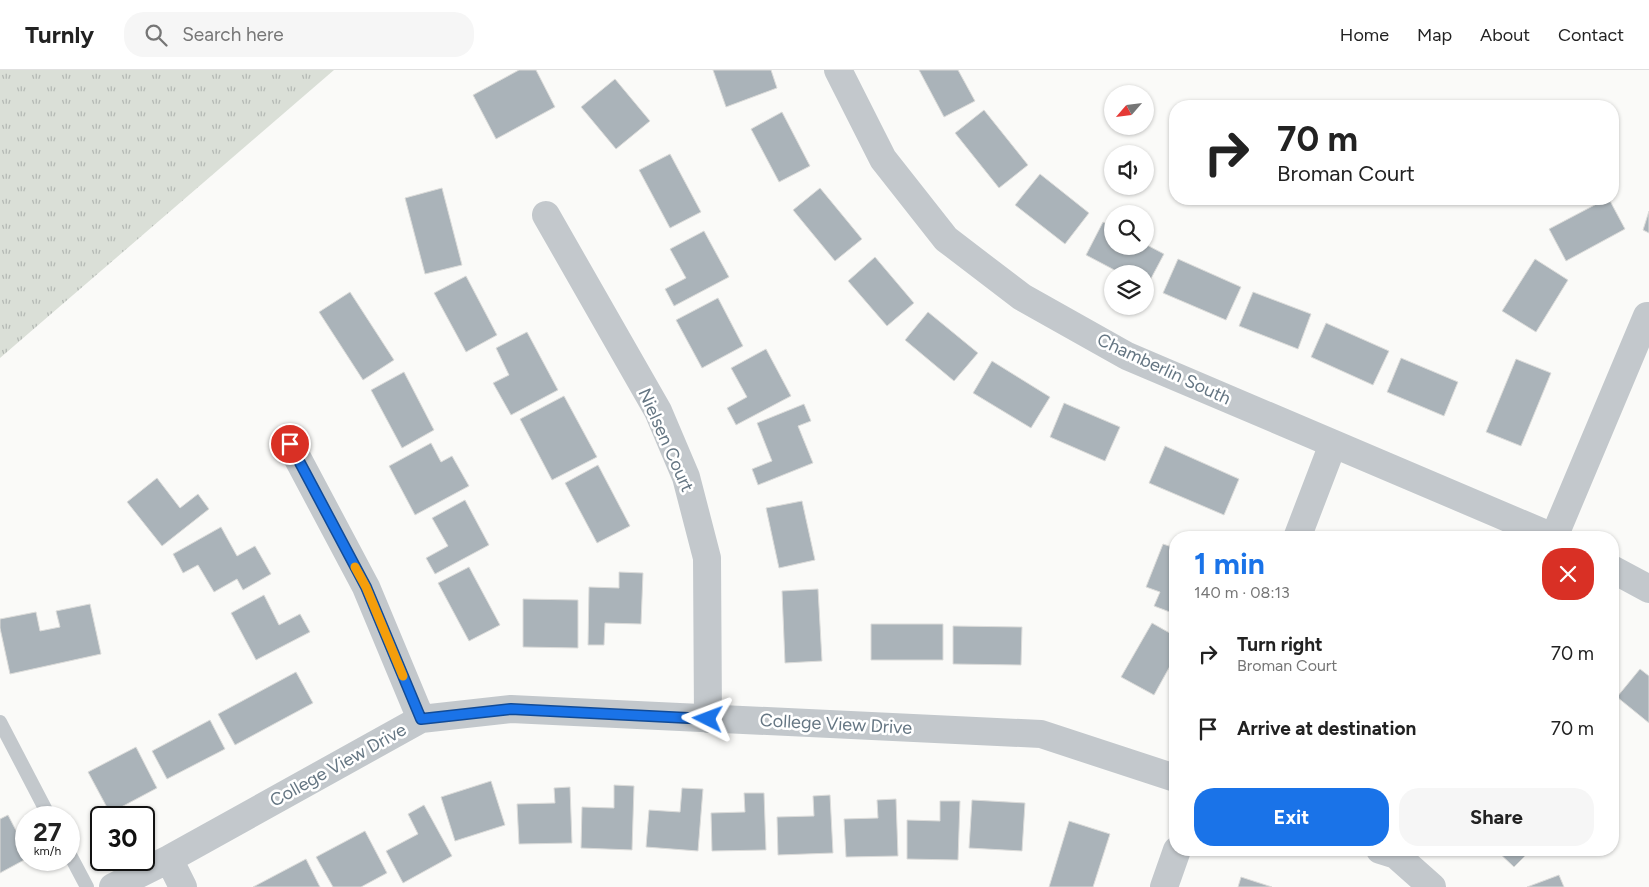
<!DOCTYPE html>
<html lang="en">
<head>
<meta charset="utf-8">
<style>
  :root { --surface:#fff; --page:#f6f6f6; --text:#222; --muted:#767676; --line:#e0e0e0; --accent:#1a73e8 }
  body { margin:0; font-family:Figtree,sans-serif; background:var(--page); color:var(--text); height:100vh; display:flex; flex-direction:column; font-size:19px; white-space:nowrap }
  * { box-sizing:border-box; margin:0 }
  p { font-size:16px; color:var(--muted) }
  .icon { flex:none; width:28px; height:28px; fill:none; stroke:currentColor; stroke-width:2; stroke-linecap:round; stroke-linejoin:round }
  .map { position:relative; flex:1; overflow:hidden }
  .details { position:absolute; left:1169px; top:461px; width:450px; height:325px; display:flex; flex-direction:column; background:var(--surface); border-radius:20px; box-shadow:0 1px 4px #0004 }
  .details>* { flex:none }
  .guide { position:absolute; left:1169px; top:30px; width:450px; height:105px; border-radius:20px; box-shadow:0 1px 4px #0004; background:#fff; color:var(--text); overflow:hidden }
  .needle { width:32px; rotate:242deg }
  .controls { position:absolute; left:1104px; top:15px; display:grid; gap:10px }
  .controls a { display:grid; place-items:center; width:50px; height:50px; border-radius:50%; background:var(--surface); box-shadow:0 1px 4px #0004; font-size:25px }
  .speed { position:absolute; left:15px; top:736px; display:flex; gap:10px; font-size:25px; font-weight:700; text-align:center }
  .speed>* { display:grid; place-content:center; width:65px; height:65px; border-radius:50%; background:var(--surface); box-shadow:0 1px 4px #0004; line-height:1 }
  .speed small { font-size:12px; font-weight:400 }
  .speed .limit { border:2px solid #111; border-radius:8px; background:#fff; color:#111 }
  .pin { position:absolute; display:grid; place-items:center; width:42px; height:42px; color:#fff; margin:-21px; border:2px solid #fff; border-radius:50%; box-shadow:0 1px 5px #0007 }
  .me { position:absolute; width:55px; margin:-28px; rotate:273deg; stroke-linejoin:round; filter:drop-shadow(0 0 4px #0008) }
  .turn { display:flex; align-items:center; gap:18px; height:105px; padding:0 25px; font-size:22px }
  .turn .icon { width:65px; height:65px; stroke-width:2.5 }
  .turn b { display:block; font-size:35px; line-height:42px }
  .round { display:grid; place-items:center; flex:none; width:52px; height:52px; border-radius:20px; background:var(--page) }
  .summary { display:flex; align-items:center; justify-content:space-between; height:85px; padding:0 25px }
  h1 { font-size:30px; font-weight:700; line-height:38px; color:var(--accent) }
  .button { display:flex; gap:10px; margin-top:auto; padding:10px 25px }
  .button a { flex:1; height:58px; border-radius:20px; background:var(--accent); color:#fff; font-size:20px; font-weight:700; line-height:58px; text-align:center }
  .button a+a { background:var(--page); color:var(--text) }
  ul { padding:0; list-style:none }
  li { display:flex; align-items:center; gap:15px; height:75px; padding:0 25px }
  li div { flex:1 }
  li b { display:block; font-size:19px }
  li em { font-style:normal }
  header { display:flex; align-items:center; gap:30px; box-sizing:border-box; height:70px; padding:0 25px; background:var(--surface); border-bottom:1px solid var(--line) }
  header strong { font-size:24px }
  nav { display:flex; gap:28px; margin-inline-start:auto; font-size:18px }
  .search { width:350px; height:45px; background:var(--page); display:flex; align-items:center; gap:12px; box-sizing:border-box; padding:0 18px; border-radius:20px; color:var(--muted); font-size:19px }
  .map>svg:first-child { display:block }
  .grass { fill:url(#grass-tufts) }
  .building { fill:#aab3b9; stroke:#dcdcda }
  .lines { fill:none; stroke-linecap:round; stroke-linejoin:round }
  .lane { stroke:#c3c8cc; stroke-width:14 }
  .street { stroke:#c3c8cc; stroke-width:28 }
  .route-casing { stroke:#114b97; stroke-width:12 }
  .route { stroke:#1a73e8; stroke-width:9 }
  .slow { stroke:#f59e0b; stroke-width:9 }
  .labels { text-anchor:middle; stroke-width:5; stroke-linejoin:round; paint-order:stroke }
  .street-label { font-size:18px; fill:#657683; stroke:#fff }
</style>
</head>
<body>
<header>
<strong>Turnly</strong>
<div class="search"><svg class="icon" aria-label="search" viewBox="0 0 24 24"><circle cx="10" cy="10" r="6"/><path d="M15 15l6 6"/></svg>Search here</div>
<nav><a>Home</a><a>Map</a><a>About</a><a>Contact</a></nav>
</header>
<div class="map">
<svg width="1649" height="817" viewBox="0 0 1649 817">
  <defs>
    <pattern id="grass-tufts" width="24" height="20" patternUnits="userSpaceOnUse" patternTransform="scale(1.25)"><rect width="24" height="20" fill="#dadfd7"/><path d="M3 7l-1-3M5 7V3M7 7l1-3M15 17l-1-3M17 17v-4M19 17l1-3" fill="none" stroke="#b4b9b4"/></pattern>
  </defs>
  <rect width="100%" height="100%" fill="#fafaf8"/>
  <!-- grass -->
  <path class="grass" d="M0 0H334L0 288Z"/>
  <!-- building -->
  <path class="building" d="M519 0H536L555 37 496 69 473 25Z
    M713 0H771L777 18 726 37Z
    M919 0H958L975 31 944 47Z
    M615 9 650 51 616 79 581 37Z
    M984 40 1028 95 999 118 955 63Z
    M782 42 810 96 779 112 751 59Z
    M670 84 701 142 670 158 639 100Z
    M1040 104 1089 143 1065 174 1015 135Z
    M442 118 462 195 425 204 405 128Z
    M820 118 862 169 835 191 793 140Z
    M1606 129H1609L1625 159 1566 191 1549 159Z
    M1649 141V163L1643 160Z
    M1103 152 1112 157V176H1145V174L1164 184 1147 216 1145 215V204H1122L1086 185Z
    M704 161 729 207 674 236 665 219 686 208 670 179Z
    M875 187 914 233 887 256 848 211Z
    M1178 189 1241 217 1226 250 1163 223Z
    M1535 189 1568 210 1536 262 1502 241Z
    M466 206 497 265 466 282 434 223Z
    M350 222 394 290 363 310 319 242Z
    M1253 222 1311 244 1298 279 1239 256Z
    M718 228 743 276 702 298 676 250Z
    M928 242 978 283 954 311 905 270Z
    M1326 253 1389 281 1373 315 1311 287Z
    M527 262 558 320 511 345 493 313 509 305 496 278Z
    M766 279 791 326 736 355 727 338 747 327 731 298Z
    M1401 288 1458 312 1444 346 1387 322Z
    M1516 289 1551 303 1521 376 1486 362Z
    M992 291 1050 327 1031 358 973 323Z
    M404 302 434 360 402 378 371 320Z
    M564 326 597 387 552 410 520 349Z
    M1064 333 1120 357 1105 391 1050 367Z
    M804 334 811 351 798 356 813 393 758 415 752 399 772 391 757 353Z
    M431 373 441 392 452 386 469 416 415 445 389 396Z
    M1165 376 1239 409 1224 445 1149 413Z
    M598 395 630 456 597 473 565 413Z
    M157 408 180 438 198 424 209 439 162 476 127 432Z
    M465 430 489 475 435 504 426 488 448 476 432 448Z
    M802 431 815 490 779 498 766 438Z
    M221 457 237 486 255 476 271 504 243 520 237 509 214 522 198 495 183 503 173 484Z
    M1163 474 1175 478V544L1154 536 1160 522 1146 517Z
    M469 497 500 555 469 571 438 513Z
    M619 502 643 503 641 554 605 553 604 575H588L589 517 619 518Z
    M818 519 822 591 785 593 782 521Z
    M264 525 279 555 300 544 310 562 256 590 231 543Z
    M523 529 578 530V578L523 577Z
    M90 534 101 584 10 604 0 558V549L36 542 40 561 60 557 56 541Z
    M1152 553 1175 566V587L1154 625 1121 607Z
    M871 554H943V590H871Z
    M953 556 1022 557 1021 595 953 594Z
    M1640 599 1649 606V653L1617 627Z
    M296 602 313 633 235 675 218 644Z
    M210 650 225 679 167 709 152 681Z
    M136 677 157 718 110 743 88 702Z
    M491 711 505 755 455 771 441 727Z
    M614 715 634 716 632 780 581 778 582 737 614 738Z
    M570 717 572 773 519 774 517 734 555 733 554 718Z
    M682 718 703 719 698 781 646 777 649 740 680 742Z
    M744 723H764L766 780 712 781 711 743 745 742Z
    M830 725 833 783 778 785 777 747 814 746 813 726Z
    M896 729 898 786 846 787 844 749 878 748 877 730Z
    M972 730 1025 733 1022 781 969 778Z
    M940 731H960L958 790 907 789V750L940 751Z
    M424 735 452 786 403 813 386 781 418 764 408 744Z
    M8 745 26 780V789L0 803V749Z
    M1069 751 1110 764 1093 817H1049Z
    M365 761 387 803 361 817H333L316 787Z
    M1496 780H1531L1514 797Z
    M306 789 320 817H253Z
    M1559 805 1564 817H1527Z
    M1241 807 1272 817H1238Z"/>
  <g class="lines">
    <!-- lane -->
    <path class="lane" d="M0 652 50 748
      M69 783 87 817"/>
    <!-- street -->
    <path class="street" d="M838 0 883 89 946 169 1022 227 1127 286 1555 468
      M546 145 658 341 686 407 707 488 708 649
      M290 374 366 517 421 649
      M1554 467 1647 246
      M1297 468 1333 374
      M1612 499 1649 519
      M1380 780 1396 785 1432 817
      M169 789 183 817
      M113 817 169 789 421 649 511 639 1041 664 1175 708
      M1164 817 1177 780"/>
  </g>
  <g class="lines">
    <defs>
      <path id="route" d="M290 374 366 517 421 649 511 639 708 649"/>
    </defs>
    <!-- route casing -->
    <use href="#route" class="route-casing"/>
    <!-- route -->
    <use href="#route" class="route"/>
    <!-- slow -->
    <path class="slow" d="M355 497 366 517 403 606"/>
  </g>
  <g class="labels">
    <!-- street labels -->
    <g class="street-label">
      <text transform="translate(1164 299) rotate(25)" y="6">Chamberlin South</text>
      <text transform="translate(666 370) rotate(66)" y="6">Nielsen Court</text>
      <text transform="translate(836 654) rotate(3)" y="6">College View Drive</text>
      <text transform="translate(338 695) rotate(-29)" y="6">College View Drive</text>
    </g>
  </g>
</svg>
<div class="controls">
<a><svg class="needle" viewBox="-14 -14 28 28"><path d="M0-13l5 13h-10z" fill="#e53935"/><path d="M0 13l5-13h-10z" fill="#767676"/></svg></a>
<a><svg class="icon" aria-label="sound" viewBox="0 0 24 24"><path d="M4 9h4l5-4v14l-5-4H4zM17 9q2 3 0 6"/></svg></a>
<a><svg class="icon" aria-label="search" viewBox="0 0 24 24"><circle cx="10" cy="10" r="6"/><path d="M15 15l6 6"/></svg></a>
<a><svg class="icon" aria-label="layers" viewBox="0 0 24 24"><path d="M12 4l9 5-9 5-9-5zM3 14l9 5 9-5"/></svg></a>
</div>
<div class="speed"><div>27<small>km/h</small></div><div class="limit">30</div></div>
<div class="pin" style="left:290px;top:374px;background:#d93025"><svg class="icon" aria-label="arrive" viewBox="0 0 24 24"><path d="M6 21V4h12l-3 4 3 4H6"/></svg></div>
<svg class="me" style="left:708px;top:649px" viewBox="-20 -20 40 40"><path d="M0-17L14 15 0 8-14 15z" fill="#1a73e8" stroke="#fff" stroke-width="4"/></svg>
<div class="guide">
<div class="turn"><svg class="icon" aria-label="right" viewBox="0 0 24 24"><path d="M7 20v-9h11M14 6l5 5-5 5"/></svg><div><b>70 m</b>Broman Court</div></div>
</div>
<section class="details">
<div class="summary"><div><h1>1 min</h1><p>140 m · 08:13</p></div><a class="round" style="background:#d93025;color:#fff"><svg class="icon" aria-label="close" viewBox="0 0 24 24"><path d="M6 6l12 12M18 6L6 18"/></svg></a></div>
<ul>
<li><svg class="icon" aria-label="right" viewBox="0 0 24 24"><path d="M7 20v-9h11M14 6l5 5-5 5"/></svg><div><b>Turn right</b><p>Broman Court</p></div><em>70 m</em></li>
<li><svg class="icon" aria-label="arrive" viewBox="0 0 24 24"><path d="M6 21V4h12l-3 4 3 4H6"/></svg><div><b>Arrive at destination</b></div><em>70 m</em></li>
</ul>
<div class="button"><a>Exit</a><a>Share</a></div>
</section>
</div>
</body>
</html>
